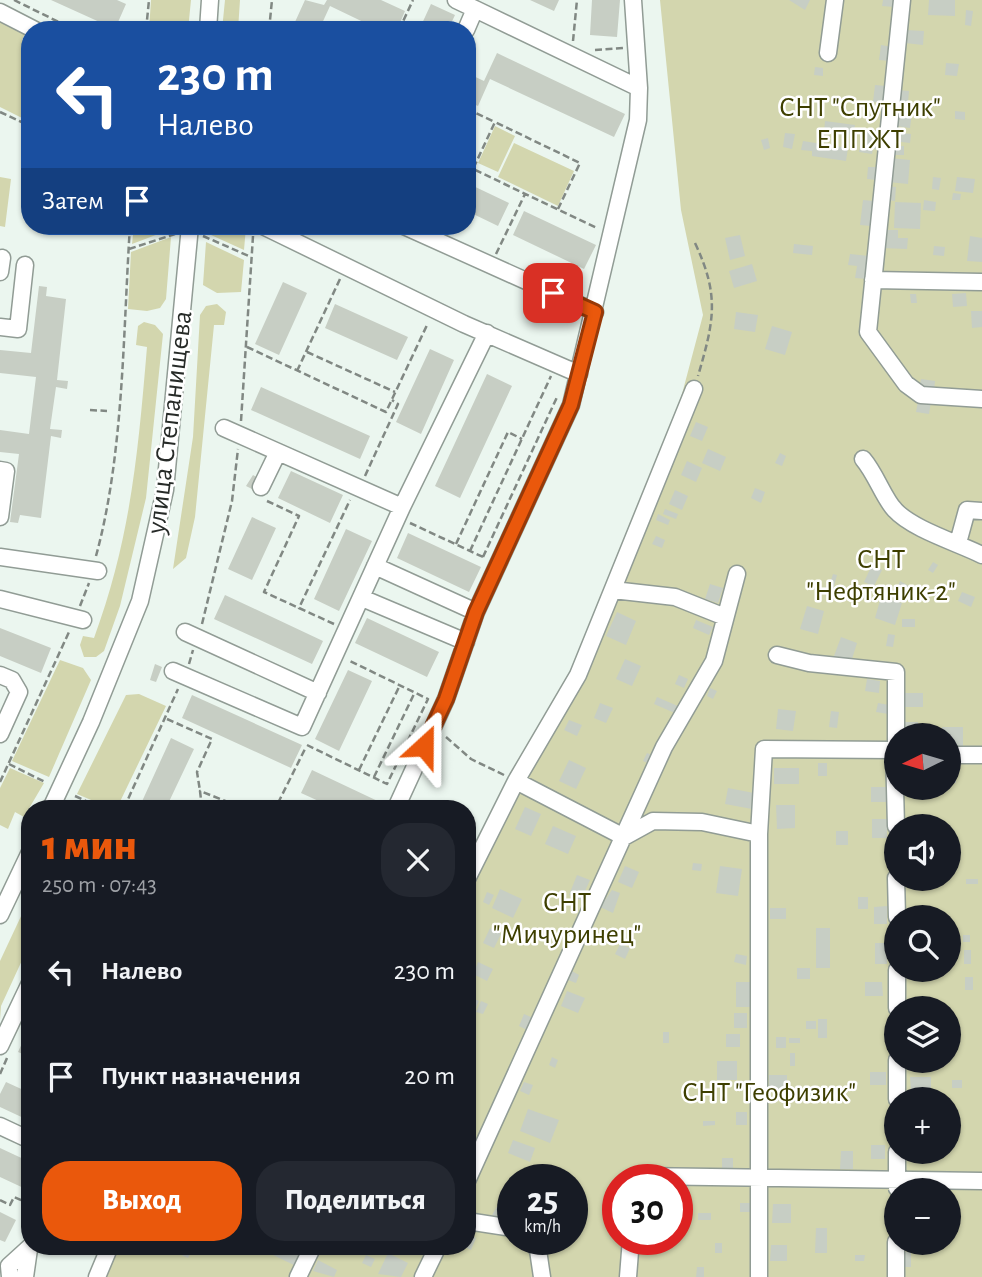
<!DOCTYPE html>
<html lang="ru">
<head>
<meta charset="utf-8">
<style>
  :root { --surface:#171b24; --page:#242831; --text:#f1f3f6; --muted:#9ea1a6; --accent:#ea580c }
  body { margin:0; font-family:"Alegreya Sans",sans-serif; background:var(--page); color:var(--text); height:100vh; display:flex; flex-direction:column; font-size:26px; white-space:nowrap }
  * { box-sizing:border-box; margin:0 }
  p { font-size:23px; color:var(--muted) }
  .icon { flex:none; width:38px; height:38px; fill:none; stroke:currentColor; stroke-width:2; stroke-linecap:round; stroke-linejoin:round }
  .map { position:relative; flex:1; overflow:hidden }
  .sheet { position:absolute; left:21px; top:800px; width:455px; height:455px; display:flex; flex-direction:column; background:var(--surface); border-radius:28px; box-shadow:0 2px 5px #0004 }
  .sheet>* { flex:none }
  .guide { position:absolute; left:21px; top:21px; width:455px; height:214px; border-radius:28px; box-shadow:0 2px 5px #0004; background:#1a4fa0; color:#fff; overflow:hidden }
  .needle { width:46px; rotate:265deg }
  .tools { position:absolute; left:884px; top:723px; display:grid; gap:14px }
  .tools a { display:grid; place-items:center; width:77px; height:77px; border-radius:50%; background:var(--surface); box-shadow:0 2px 5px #0004; font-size:35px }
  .speed { position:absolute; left:497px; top:1164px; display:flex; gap:14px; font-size:35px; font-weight:700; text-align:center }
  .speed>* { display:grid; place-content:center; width:91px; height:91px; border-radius:50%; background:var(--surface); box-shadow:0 2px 5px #0004; line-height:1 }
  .speed small { font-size:18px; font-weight:400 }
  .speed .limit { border:10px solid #d22; background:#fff; color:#111 }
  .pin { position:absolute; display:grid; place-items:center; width:60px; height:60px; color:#fff; margin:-30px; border-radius:14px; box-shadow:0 4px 10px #0006 }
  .me { position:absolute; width:77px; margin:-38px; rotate:24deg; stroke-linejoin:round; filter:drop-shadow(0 0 5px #0008) }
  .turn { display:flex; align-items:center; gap:24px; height:147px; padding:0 21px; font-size:32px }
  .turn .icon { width:91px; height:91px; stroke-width:2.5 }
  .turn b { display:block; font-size:49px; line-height:60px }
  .then { display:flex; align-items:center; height:66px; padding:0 21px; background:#0003; gap:14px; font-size:26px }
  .round { display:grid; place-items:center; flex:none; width:74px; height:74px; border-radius:28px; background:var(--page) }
  .head { display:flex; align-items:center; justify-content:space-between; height:119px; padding:0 21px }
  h1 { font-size:42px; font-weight:800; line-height:52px; color:var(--accent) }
  .cta { display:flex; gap:14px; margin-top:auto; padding:14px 21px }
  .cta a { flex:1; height:80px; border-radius:28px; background:var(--accent); color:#fff; font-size:28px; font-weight:800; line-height:80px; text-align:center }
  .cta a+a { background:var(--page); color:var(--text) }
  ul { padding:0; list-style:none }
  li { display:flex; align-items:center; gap:21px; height:105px; padding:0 21px }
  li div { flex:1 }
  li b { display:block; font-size:26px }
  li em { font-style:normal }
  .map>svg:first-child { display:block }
  .green { fill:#d3d6ae; fill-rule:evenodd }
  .building { fill:#c7cec4 }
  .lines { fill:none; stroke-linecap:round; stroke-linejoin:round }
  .minor-casing { stroke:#919c95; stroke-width:19 }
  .path { stroke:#818883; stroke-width:2.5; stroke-dasharray:7 3.5; stroke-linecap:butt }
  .minor { stroke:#fff; stroke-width:16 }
  .route-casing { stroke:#983908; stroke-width:18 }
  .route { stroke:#ea580c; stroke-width:12 }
  .labels { text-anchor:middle; stroke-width:5; stroke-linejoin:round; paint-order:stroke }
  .park-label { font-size:28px; fill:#3e3f00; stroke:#fff }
  .street-label { font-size:28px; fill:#272b28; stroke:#fff }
</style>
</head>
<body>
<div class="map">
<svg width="982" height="1277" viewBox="0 0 982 1277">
  <rect width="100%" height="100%" fill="#ebf6ef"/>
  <!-- green -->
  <path class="green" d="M151 0H191L188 30H149Z
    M225 0H240L238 30H222Z
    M660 0H982V1277H91L106 1246H467V891L556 708 655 470 682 394 703 315 681 210ZM896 735H948V788H896ZM896 826H948V878H896ZM896 917H948V970H896ZM896 1008H948V1060H896ZM896 1099H948V1152H896ZM513 1180H572V1239H513ZM618 1180H677V1239H618ZM896 1190H948V1242H896Z
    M0 21 26 32 22 40 30 43V122L0 107Z
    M495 126 515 136 498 172 478 163Z
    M514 143 574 171 558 206 498 177Z
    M0 177 11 179 5 227 0 226Z
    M134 226H169V230L132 244Z
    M207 226 246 227 244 250 211 235Z
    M171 237 166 299 160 308 147 311 128 309 131 252Z
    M206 242 244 260 241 292 217 293 203 285Z
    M217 304 226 312 224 325H214L195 517 186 558 173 569 193 437 200 315 206 306Z
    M144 322 155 325 163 334 146 498 120 606 104 651 96 657H84L80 645 83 636 94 638C131 537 138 453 147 347L136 345 138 326Z
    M60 660 83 668 91 680 49 777 12 761Z
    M139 694 166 706 117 808H110L77 794 126 695Z
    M10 768 44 783 24 817 15 812 8 829 0 825V788Z
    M30 897V943L1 1006 0 1020V961Z"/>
  <!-- building -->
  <path class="building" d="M51 0H117L126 4 115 29Z
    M305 0 324 5 327 0H381L405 11 397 30H380L330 6 319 30H312L295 22Z
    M530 0H559L554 11Z
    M592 0H620L617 37 590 35Z
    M789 0H810L805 10Z
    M883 0H895L894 7 882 6Z
    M929 0H955V16L928 15Z
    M431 4 455 15 448 30H419Z
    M966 10 973 11 971 26 965 25Z
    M906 30 924 31 923 45 905 43Z
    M881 45 892 47 890 61 879 60Z
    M497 53 625 114 614 137 490 79 478 106 467 101V73L484 81Z
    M946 63 959 64 957 76 945 75Z
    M815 67 823 68V76L814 75Z
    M875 85 886 86 884 103 873 102Z
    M898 90 909 91 908 103 897 101Z
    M894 104 913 106 910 128 895 126Z
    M955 111 965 112V120L955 119Z
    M825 121 855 125 853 135 824 131Z
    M867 129 881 131 879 149H873L872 154 859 152 861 141 866 142Z
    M894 132 911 134 910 143 893 141Z
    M785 133 795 134 792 149 783 147Z
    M768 138 770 148 764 150 761 140Z
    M803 141 848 148 846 161 812 156V151L801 150Z
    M894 146H904V155H893Z
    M890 158 910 160 908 184 888 182Z
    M868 167H877L876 180 867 179Z
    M933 177 941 178 939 190 932 189Z
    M957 177 975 179 973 193 955 191Z
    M467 183 509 203 498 226 467 211Z
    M887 186 896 187 895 201 887 200Z
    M953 193 961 194 960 200H952Z
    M863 200 874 201 871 226 860 225Z
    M924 200 936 202 935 211 923 210Z
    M895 202 921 203 920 229 894 228Z
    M524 211 596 245 584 269 513 235Z
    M884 230H898V238H908L907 249 882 248Z
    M740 235 745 256 730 260 725 238Z
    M970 236 982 238V262L967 261Z
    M794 244 813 246 812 255 793 253Z
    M934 246 945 247 944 256 933 255Z
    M850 254 869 256 866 279 855 278 857 266 848 265Z
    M752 264 757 281 734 288 729 271Z
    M283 282 307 293 279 355 255 344Z
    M39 286 47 287 46 296 66 299 57 380 68 381 67 389 56 387 50 429 62 430 61 438 51 436 41 518 20 515 18 523 10 522 19 454 0 452V430L29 434 36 377 0 373V350L31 353Z
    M966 293 967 306 953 307 952 294Z
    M910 294H916L917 303H911Z
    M335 304 408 337 397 360 325 328Z
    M971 311H982V327L972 328Z
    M736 312 758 315 755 332 734 329Z
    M772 326 792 332 785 355 765 349Z
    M430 349 454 360 421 434 396 422Z
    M487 374 512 386 460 498 435 486Z
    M921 379 935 381 934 391 919 389Z
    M261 387 370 436 360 459 251 410Z
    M918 401 931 402 929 414 916 412Z
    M696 422 708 427 702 441 690 436Z
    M708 449 726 457 720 471 702 463Z
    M780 453 786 456 782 466 775 463Z
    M687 461 702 468 696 482 681 475Z
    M291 471 343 495 330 523 278 498Z
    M253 475 258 478 252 489 246 486Z
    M755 488 765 492 761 503 751 498Z
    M675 490 688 496 682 510 669 504Z
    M665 509 678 514 676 519 663 514Z
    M658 514 670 520 668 525 656 520Z
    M252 517 276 528 252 580 228 569Z
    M346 529 372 541 339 611 314 599Z
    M408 533 481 567 469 592 397 558Z
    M656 536 665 540 662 548 652 544Z
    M933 562 938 565 933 573 928 570Z
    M872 565 882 570 874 586 864 582Z
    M833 574 837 575 833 590 828 589Z
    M900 581 911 587 906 597 895 592Z
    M710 584 723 588 718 603 705 599Z
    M962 592 975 597 971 607 958 601Z
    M225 595 323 641 312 664 214 619Z
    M881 597 902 603 895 625 875 618Z
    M807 606 824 611 818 634 800 629Z
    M617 612 636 621 626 645 606 636Z
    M367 618 439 652 427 677 355 643Z
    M902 619H915V627H902Z
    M696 620 713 627 709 635 693 628Z
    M0 628 51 648 41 673 0 656Z
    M888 634 895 635 893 647 886 646Z
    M841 637 857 643 851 662 834 656Z
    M625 659 641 666 632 686 616 679Z
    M155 664 162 667 156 682 150 680Z
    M348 670 372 681 339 751 315 739Z
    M679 675 688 679 684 688 675 684Z
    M867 679 880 681 879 693 865 691Z
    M710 688 717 691 713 699 707 696Z
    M905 693H923V707H905Z
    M192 695 302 745 291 768 182 718Z
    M657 697 680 707 677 714 654 704Z
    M600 703 613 708 606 723 594 718Z
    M878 703 889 705 888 714 876 712Z
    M778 709 796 711 793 731 776 729Z
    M831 711 839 712 837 728 829 727Z
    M569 720 582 725 577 736 564 730Z
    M902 722H918V735H902Z
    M942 727H963V746H948V735H942Z
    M171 738 194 749 166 808H139Z
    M647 753 654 756 650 764 643 761Z
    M569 760 586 768 576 789 559 781Z
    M818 763H827V776H818Z
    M774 768H799V784H774Z
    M312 770 384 804 382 808H334L301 793Z
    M948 773H956V783H948Z
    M871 787H887V802H871Z
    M728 788 754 793 752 809 725 804Z
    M776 805H795V828L777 829Z
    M525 807 541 814 531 836 515 829Z
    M872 819H887V838H872Z
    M553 826 576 836 568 854 545 844Z
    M836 831H848V845H836Z
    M693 863 702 864 701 871 692 870Z
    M625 866 639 872 632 888 618 882Z
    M720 866 742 869 738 896 716 893Z
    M577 875 590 880 581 900 569 895Z
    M903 878H919V884H903Z
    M966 879H978V884H966Z
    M500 889 522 899 513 918 492 908Z
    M612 890 620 893 613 913 600 907Z
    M487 892 494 895 489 905 483 902Z
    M858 897H868V909H858Z
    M887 906V924H874V907Z
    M770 908H786V919H770Z
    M908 909H923V917H908Z
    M490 928 501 934 494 948 483 943Z
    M816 928H830V968H816Z
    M963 935H970V942H963Z
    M875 943H887V964H875Z
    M620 944 630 948 625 959 615 954Z
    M468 949 475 952 472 958 467 956Z
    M964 950H971V964H964Z
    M736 954 747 956 746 965 734 962Z
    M478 962 493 969 487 981 473 974Z
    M797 968H810V979H797Z
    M572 971 579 975 576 983 568 980Z
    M965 977H973V990H965Z
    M736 982H750V1007H736Z
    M865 982H882L883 996H865Z
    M567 991 585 998 578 1013 561 1006Z
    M467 996 479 1001 467 1027Z
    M481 1001 488 1004 483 1014 476 1012Z
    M734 1013H747V1028H734Z
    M524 1014 533 1018 527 1030 519 1026Z
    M818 1019H827V1038H818Z
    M806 1021H816V1029H806Z
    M30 1026V1057L18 1052Z
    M663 1032H669V1043H663Z
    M726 1034H740V1047H726Z
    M776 1037H786V1048H776Z
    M789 1038H800V1043H789Z
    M790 1053H795V1066H790Z
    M552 1057 558 1060 555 1068 549 1065Z
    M932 1060H939V1068H932Z
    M717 1061H737V1080H717Z
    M870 1072H886V1085H870Z
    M769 1075H787V1091H769Z
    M910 1077H931V1091H911Z
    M952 1080H962V1088H952Z
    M6 1082 30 1093V1121L0 1107V1094Z
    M524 1082 533 1085 529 1095 520 1091Z
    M800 1091H816V1101H800Z
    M528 1109 559 1120 550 1143 520 1131Z
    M736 1112H747V1125H736Z
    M703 1121H715V1125L703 1126Z
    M513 1140 535 1148 530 1162 508 1153Z
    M871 1145H885V1159H871Z
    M0 1148 30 1162V1191L0 1177Z
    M841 1151H853V1169H840Z
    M722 1158H733V1170H722Z
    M948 1202H953V1225H948Z
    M499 1203 503 1205 497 1218 492 1215Z
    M740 1203H751V1212H740Z
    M773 1204H791V1223H772Z
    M0 1212 16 1220 5 1242 0 1240Z
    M698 1213H711V1220H698Z
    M816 1228H827V1253H815Z
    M467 1234 476 1238 471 1250 463 1246H467Z
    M715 1243H722V1253H715Z
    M771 1245H787V1261H770Z
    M173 1246H194L188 1258 171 1250Z
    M277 1246H305L296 1266 273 1255Z
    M902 1252H911V1267H902Z
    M388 1253 408 1263 401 1277 378 1274Z
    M366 1255 375 1259 371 1267 362 1263Z
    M855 1255H865L864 1261H855Z
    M318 1260 337 1270 334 1277 313 1271Z
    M697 1267H704V1277H696Z"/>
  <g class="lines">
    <defs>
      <path id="minor" d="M456 0 475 9
        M902 0 868 332 906 384 921 395 982 399
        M0 12 35 30
        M208 30 210 0
        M466 30 475 9 639 88
        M828 53 835 0
        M263 226 464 324 579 374
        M404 226 595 312
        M0 272 2 258
        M873 280 982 282
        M0 327 18 329 25 265
        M224 428 402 507
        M863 459C876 474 884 499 895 510 912 529 958 543 982 555
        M0 470 6 471 0 517
        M261 487 278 452
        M958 543 967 510 982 511
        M0 557 98 571
        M375 566 476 612
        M613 590 675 597 725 617
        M362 598 466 642
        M0 599 83 620
        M185 632 318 693
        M777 655 809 663 896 672V750
        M173 671 302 727 402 507 487 333
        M0 675 12 680 19 692 0 734
        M948 755H982
        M516 781 624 837 653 821 702 822 759 834
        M51 808 91 722 140 601 165 490 190 226
        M396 808 446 699 476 612 571 405 638 120 639 88 633 0
        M896 878 897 917
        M467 879 516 781 578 675 694 389
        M0 915 30 852
        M897 970V1008
        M0 1046 30 983
        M897 1060V1099
        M0 1126 30 1140
        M639 1180 640 1176 982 1181
        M467 1181 664 747 714 661 737 574
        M897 1188V1152
        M467 1221 513 1228
        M529 1239 538 1250 542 1277
        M10 1277 9 1266 31 1246
        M25 1277 29 1249
        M97 1277 110 1246
        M298 1277 313 1246
        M423 1277 438 1246
        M628 1277 631 1239
        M759 1277V834L764 749 894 750 896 826
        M896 1277V1242"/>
    </defs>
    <!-- minor casing -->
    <use href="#minor" class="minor-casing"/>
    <!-- path -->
    <path class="path" d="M14 0 75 30
      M146 30 149 0
      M269 30 272 0
      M399 30 413 0
      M573 41 577 0
      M595 50 624 48
      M467 109 495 122
      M0 112 30 126
      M558 209 580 163 495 122 473 169 597 228
      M203 236 251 257
      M695 243C720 296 714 321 698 376
      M129 249 175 234
      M496 254 525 194
      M247 347 386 412 428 323
      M307 352 395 392
      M297 371 340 279
      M90 410 107 411
      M241 421 253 236
      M365 476 398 404 392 400
      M267 501 299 516 264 592 299 608
      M410 523 483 557
      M456 544 508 432 522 439
      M470 551 551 376
      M96 556C124 454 123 332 130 226
      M483 557 558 395
      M80 606 89 583
      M202 624 232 501 238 449
      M334 624 299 608 350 500
      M189 664 193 650
      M167 719 212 739 197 772 200 791
      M446 737 471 759 504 775
      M307 745 387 784 428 699 348 660
      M9 764 45 782
      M359 770 400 685
      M374 777 415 692
      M0 782 69 632
      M75 796 101 808
      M278 803 306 747
      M124 808 178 689
      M202 808 200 791 238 806 297 802 311 808
      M0 1074 7 1058
      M0 1200 10 1205 14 1197 30 1204"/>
    <!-- minor -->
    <use href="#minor" class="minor"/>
  </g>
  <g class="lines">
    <defs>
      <path id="route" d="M424 746 446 699 476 612 571 405 595 312 553 293"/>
    </defs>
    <!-- route casing -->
    <use href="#route" class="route-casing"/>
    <!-- route -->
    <use href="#route" class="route"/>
  </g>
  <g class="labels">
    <!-- park labels -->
    <g class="park-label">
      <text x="860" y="116">СНТ "Спутник"<tspan x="860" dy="32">ЕППЖТ</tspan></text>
      <text x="881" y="568">СНТ<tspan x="881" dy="32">"Нефтяник-2"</tspan></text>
      <text x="567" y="911">СНТ<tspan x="567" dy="32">"Мичуринец"</tspan></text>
      <text x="769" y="1101">СНТ "Геофизик"</text>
    </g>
    <!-- street labels -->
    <g class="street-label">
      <text transform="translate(168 422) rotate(-83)" y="10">улица Степанищева</text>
    </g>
  </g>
</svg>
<div class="tools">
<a><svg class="needle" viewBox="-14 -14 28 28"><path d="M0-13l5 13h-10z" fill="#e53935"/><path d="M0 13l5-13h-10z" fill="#9ea1a6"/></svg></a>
<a><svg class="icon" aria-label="sound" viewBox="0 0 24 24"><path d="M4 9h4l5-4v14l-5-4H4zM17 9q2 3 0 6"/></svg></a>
<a><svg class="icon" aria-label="search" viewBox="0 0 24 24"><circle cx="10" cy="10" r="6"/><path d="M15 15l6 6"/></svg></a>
<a><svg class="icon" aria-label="layers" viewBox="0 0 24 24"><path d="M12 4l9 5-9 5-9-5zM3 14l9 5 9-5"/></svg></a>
<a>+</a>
<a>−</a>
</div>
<div class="speed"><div>25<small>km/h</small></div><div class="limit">30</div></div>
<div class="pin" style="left:553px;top:293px;background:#d93025"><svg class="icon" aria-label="arrive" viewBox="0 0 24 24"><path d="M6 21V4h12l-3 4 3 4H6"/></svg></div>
<svg class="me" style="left:424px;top:746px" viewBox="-20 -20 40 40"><path d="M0-17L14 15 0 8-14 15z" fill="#ea580c" stroke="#fff" stroke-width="4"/></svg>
<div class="guide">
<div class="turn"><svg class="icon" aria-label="left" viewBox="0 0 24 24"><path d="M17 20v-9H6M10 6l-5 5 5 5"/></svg><div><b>230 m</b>Налево</div></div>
<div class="then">Затем<svg class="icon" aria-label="arrive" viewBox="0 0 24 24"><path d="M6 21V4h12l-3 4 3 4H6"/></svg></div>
</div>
<section class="sheet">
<div class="head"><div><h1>1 мин</h1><p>250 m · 07:43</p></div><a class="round"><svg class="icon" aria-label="close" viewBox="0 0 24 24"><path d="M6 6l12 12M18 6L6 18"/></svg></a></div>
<ul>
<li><svg class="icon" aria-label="left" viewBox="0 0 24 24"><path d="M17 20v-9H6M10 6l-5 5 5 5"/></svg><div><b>Налево</b></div><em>230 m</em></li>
<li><svg class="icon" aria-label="arrive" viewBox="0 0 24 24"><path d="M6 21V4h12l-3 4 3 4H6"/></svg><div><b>Пункт назначения</b></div><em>20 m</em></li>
</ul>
<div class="cta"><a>Выход</a><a>Поделиться</a></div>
</section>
</div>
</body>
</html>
